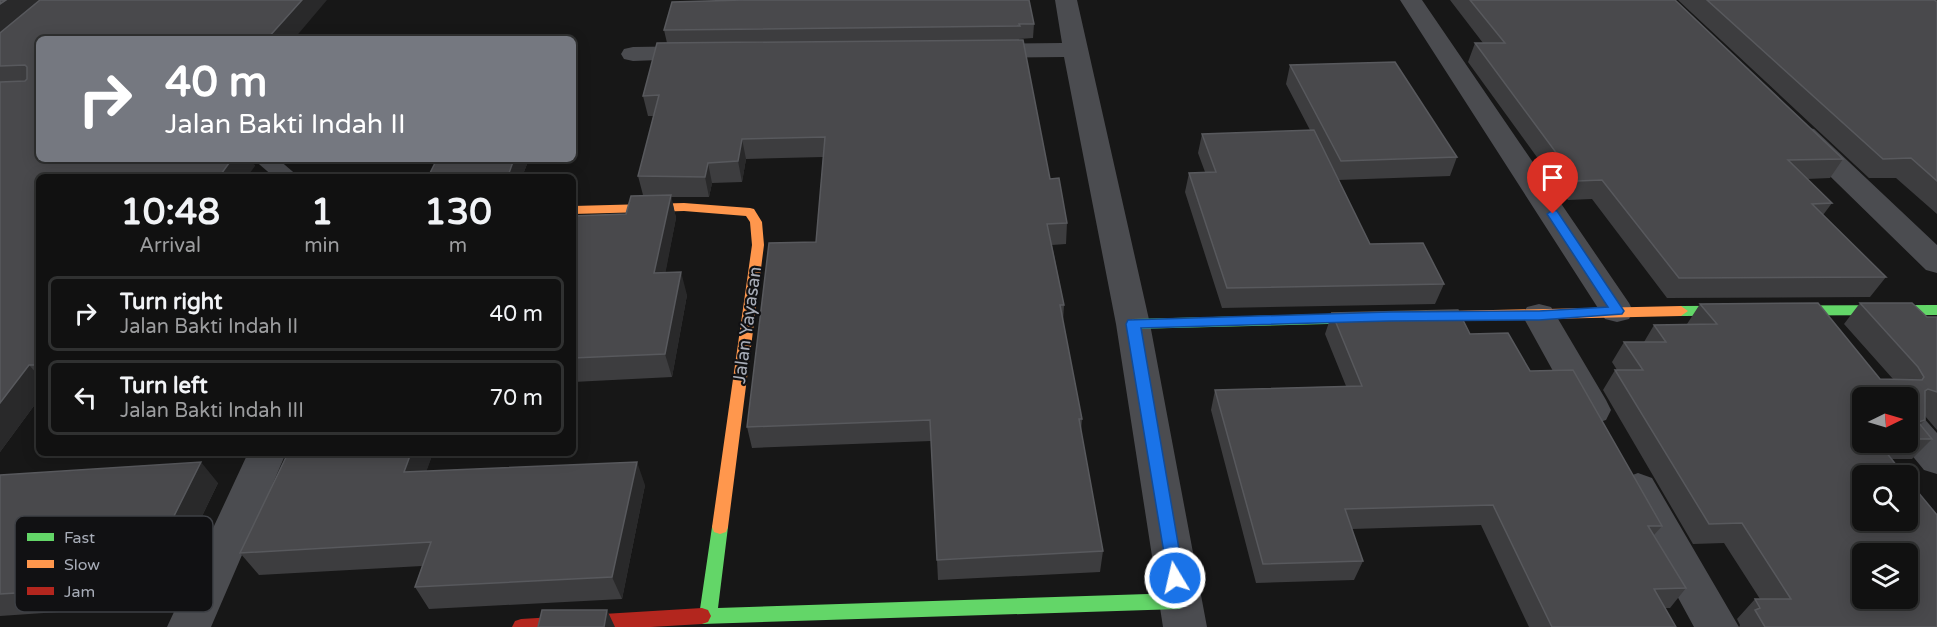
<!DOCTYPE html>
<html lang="en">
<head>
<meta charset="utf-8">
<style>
  :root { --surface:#111; --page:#1a1a1a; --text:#f1f3f6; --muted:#9c9d9f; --line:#303131 }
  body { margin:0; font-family:"Varela Round",sans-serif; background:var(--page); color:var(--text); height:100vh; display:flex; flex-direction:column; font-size:22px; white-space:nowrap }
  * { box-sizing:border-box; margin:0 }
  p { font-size:20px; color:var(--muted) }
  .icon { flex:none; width:33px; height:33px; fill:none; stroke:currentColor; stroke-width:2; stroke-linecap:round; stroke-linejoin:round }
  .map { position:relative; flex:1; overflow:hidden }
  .side { position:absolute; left:36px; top:174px; width:540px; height:282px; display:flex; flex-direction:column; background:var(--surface); border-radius:9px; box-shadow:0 3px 15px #0003,0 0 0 2px var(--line) }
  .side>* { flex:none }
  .hud { position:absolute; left:36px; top:36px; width:540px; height:126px; border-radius:9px; box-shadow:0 3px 15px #0003,0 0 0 2px var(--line); background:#757880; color:#fff; overflow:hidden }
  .needle { width:39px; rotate:85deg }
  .tools { position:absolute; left:1852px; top:387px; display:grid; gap:12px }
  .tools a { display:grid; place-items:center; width:66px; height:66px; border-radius:9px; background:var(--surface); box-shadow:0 3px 15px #0003,0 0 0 2px var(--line); font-size:30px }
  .pin { position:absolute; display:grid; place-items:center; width:51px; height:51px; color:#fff; margin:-62px -26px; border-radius:50% 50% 50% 0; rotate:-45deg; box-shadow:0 0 6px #0007 }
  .pin .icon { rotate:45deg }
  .me { position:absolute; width:66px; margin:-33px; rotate:351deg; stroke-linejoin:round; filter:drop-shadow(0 0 4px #0008) }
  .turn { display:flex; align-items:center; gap:21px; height:126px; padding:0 30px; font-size:27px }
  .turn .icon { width:78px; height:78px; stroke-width:2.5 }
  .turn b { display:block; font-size:42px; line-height:51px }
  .eta { display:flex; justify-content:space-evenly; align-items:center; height:102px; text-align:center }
  .eta b { font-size:36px; font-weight:800; line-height:42px }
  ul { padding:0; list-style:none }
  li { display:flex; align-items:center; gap:18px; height:75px; margin:0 12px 9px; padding:0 18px; border:3px solid var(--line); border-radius:9px }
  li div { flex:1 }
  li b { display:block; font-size:22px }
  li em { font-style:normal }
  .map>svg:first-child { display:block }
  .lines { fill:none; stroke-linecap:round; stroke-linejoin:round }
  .lane { fill:#4b4c50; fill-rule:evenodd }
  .street { fill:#4b4c50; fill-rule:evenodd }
  .fast { fill:#63d668; fill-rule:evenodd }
  .slow { fill:#ff974d; fill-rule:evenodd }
  .jam { fill:#b3261e; fill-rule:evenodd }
  .wall { fill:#3d3d3f; fill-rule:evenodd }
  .shaded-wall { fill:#29292a }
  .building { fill:#49494c; stroke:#58595d; stroke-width:1.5; fill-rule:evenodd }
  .route { fill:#1a73e8; stroke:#114b97; stroke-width:1.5 }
  .labels { text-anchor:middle; stroke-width:4.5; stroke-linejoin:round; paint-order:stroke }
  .street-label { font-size:18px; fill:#a8adb8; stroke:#111113 }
  .key { fill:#111113; stroke:#3e4045; stroke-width:1.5 }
  .key-label { font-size:16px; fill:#a8adb8 }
</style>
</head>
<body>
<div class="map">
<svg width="1937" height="627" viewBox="0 0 1937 627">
  <rect width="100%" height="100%" fill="#171717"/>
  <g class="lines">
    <!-- lane -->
    <path class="lane" d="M253 159H278L299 177H274Z"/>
    <!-- street -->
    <path class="street" d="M1055 0H1077L1150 324 1207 627H1163L1116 324 1064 57 980 58 971 56 968 51 971 46 980 44 1062 43Z
      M1400 0H1422L1629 303 1633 311 1629 319 1617 322 1605 319Z
      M700 46 709 48 712 53 709 58 633 61 624 59 621 54 624 49 633 47Z
      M1804 127 1814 129 1937 245V273L1926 270 1794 141 1790 135 1794 129Z
      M1539 304 1551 307 1606 400 1611 410 1606 420 1593 424 1580 420 1522 315 1527 307Z
      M1908 411 1921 415 1937 433V474L1924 470 1901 442H1908Z
      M248 453H286L211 627H167Z
      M1638 473 1652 478 1739 627H1694L1619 489 1624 478Z"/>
    <!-- fast -->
    <path class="fast" d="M1937 305V315L1681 316 1674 311 1681 306Z
      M1404 312 1411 317 1404 322 1133 329 1126 324 1133 319Z
      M720 520 726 522 728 527 718 608 1179 593 1185 596 1188 601 1185 606 1179 609 702 624 696 622 693 616 696 610 700 609 712 527 714 522Z"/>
    <!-- slow -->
    <path class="slow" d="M684 203 750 208 754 209 762 222 764 245 728 527 726 532 720 534 714 532 712 527 752 245 750 222 746 216 684 211 573 214V206Z
      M1681 306 1688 311 1681 316 1404 322 1397 317 1404 312Z"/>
    <!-- jam -->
    <path class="jam" d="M702 608 708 610 711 616 708 622 702 624 651 627H512L515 621 521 619Z"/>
  </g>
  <!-- wall -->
  <path class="wall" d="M0 0 39 39V159H251L255 166 39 177V399L0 452Z
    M1450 0H1675L1843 159 1830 178 1807 179 1832 203 1823 215 1886 277 1870 297 1667 298 1592 199 1568 200 1468 62 1475 43H1483Z
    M1678 0H1937V214L1896 178H1869Z
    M1034 24 1033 38 1019 39V40L1050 179 1067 223 1066 244 1052 245 1064 305 1063 322 1082 419 1081 431 1103 551 1100 572 938 580 931 441 752 448 747 427 816 242 823 157 746 159 742 182 712 183 709 197H671L676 218 665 273 687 295 672 377 573 382V216L626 214 643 195 638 176 654 116H648L643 96 667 43 664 30Z
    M1290 65 1457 157 1450 176 1338 180 1370 244 1444 284 1435 304 1222 308 1185 192 1189 173 1205 172 1198 153 1202 134 1310 130 1286 84Z
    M437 159H529L522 177H428Z
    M1860 303 1927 317H1937V430L1925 416V420L1920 425 1932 439 1912 459H1891L1937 627H1739L1740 625 1737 619 1755 599H1760L1724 543 1693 544 1603 390 1615 370H1617L1612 362 1624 342H1644L1654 325H1688L1687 324 1700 304 1880 379H1893L1844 324ZM1908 398V442H1863Z
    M1332 313 1470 334 1530 371 1662 526 1654 535 1686 588 1670 608H1665L1676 627H1529L1481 525 1352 529 1363 561 1354 580 1256 583 1211 410 1215 390 1346 386 1325 334Z
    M433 453 426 471 645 485 622 599 429 609 415 587 422 566 259 575 240 553Z
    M0 475 218 483 176 570 121 575 102 609 0 616Z"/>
  <!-- shaded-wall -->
  <path class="shaded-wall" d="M6 0H43L0 34V4Z
    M302 0H327L294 39H267Z
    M742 139 746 159 742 182 738 161Z
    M232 159H251L255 166 247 177H219Z
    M514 159H529L522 177H510L509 173Z
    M708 163 712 183 709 197 705 177Z
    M671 195 676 218 661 296 654 273Z
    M681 272 687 295 672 377 665 354Z
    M29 365 39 376V399L0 452V403Z
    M411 453H433L418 495 404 472Z
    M201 462 218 483 176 570 157 550Z
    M637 462 645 485 622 599 612 577Z
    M100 555 121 575 102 609 81 589Z
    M607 610 615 627H604Z"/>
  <!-- building -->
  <path class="building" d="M0 0H6L0 4Z
    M40 0H302L267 39H39V159H232L219 177H39V365H29L0 403V82L25 81 27 79V67L25 65 0 66V33Z
    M743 0H1029L1034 24H1019L1020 26 664 30 672 2Z
    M1470 0H1675L1843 159 1788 160 1832 203 1812 204 1886 277 1679 278 1602 180 1577 181 1475 43H1505Z
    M1707 0H1934L1937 2V181L1911 158 1883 159Z
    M1023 40 1050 179 1059 178 1067 223 1047 224 1064 305H1060L1082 419H1079L1103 551 937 560 930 420 747 427 769 243 816 242 825 137 742 139 738 161 708 163 705 177 638 176 659 95 643 96 657 43Z
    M1395 62 1457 157 1341 161 1290 65Z
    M1314 130 1370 244 1423 243 1444 284 1227 288 1189 173 1216 172 1202 134Z
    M437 159H514L509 173 428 177Z
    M671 195 654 273 681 272 665 354 573 358V216L626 214 631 196Z
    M1818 303 1880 379 1922 380 1924 377 1918 367 1860 303H1912L1927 317H1937V392L1928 389 1925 391V420L1918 422 1932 439H1908V398H1863V442H1878L1905 476H1863V520H1908V480L1937 515V627H1765L1755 610 1760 608 1755 599H1791L1742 523 1709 524 1615 370H1643L1624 342H1666L1654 325 1717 324 1700 304ZM1863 554H1908V598H1863Z
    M1458 310 1470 334 1508 333 1530 371 1573 370 1662 526H1648L1686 588 1654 589 1676 627H1552L1493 505 1345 509 1363 561 1263 564 1215 390 1362 386 1332 313Z
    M288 453H411L404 472 637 462 612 577 415 587 431 542 240 553Z
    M201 462 157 550 100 555 81 589 0 594V475Z
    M542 610H607L604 627H538Z"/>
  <!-- route -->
  <path class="route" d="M1553 210 1557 211 1622 308 1624 311 1622 314 1539 320 1389 321 1141 328 1184 578 1181 583 1175 585 1169 583 1126 324 1128 320 1389 312 1539 311 1608 307 1547 214Z"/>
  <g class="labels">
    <!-- street labels -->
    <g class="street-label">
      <text transform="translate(747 325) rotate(-82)" y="6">Jalan Yayasan</text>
    </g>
  </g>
  <!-- legend -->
  <rect x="15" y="516" width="198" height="96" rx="9" class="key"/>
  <rect x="27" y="533" width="27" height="8" fill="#63d668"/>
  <rect x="27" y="560" width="27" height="8" fill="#ff974d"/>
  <rect x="27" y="587" width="27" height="8" fill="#b3261e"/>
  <g class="key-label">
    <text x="64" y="543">Fast</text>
    <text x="64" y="570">Slow</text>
    <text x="64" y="597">Jam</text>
  </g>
</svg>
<div class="tools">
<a><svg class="needle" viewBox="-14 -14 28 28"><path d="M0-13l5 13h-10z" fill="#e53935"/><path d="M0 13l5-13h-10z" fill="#9c9d9f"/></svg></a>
<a><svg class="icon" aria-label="search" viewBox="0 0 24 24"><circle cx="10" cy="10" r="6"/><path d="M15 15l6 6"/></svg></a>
<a><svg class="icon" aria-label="layers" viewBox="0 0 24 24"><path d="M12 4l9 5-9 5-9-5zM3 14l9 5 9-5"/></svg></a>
</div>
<div class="pin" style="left:1553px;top:214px;background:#d93025"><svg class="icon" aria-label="arrive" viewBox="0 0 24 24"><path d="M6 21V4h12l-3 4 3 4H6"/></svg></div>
<svg class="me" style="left:1175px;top:578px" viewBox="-20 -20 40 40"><circle r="17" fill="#1a73e8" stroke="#fff" stroke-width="3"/><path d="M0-11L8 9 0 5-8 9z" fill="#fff"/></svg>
<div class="hud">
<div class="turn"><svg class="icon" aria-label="right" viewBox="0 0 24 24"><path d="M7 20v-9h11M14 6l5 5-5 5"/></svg><div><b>40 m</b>Jalan Bakti Indah II</div></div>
</div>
<section class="side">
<div class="eta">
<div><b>10:48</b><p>Arrival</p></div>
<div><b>1</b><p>min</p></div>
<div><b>130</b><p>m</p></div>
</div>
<ul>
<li><svg class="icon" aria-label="right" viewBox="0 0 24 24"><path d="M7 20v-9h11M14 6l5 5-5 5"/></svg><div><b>Turn right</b><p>Jalan Bakti Indah II</p></div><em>40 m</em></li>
<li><svg class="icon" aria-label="left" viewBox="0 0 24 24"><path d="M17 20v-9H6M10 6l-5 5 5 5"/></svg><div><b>Turn left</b><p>Jalan Bakti Indah III</p></div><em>70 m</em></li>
</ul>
</section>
</div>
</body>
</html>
